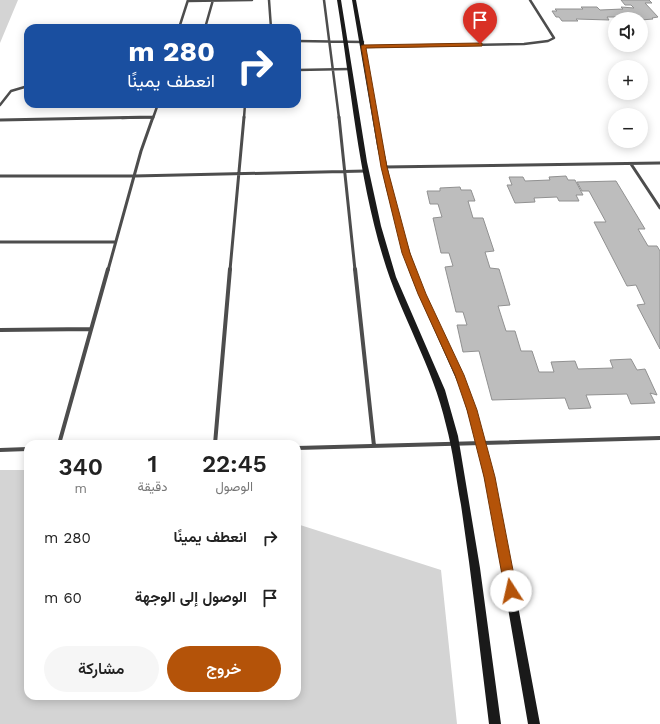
<!DOCTYPE html>
<html lang="ar">
<head>
<meta charset="utf-8">
<style>
  :root { --surface:#fff; --page:#f6f6f6; --text:#222; --muted:#767676; --accent:#b45309 }
  body { margin:0; font-family:"Work Sans",Vazirmatn,sans-serif; background:var(--page); color:var(--text); direction:rtl; height:100vh; display:flex; flex-direction:column; font-size:15px; white-space:nowrap }
  * { box-sizing:border-box; margin:0 }
  p { font-size:13px; color:var(--muted) }
  .icon { flex:none; width:22px; height:22px; fill:none; stroke:currentColor; stroke-width:2; stroke-linecap:round; stroke-linejoin:round }
  .map { position:relative; flex:1; overflow:hidden; direction:ltr }
  .panel { position:absolute; left:24px; top:440px; width:277px; height:260px; display:flex; flex-direction:column; background:var(--surface); border-radius:12px; box-shadow:0 2px 10px #0003; direction:rtl }
  .panel>* { flex:none }
  .guide { position:absolute; left:24px; top:24px; width:277px; height:84px; border-radius:12px; box-shadow:0 2px 10px #0003; direction:rtl; background:#1a4fa0; color:#fff; overflow:hidden }
  .fabs { position:absolute; left:608px; top:12px; display:grid; gap:8px }
  .fabs a { display:grid; place-items:center; width:40px; height:40px; border-radius:50%; background:var(--surface); box-shadow:0 2px 10px #0003; font-size:20px }
  .pin { position:absolute; display:grid; place-items:center; width:34px; height:34px; color:#fff; margin:-41px -17px; border-radius:50% 50% 50% 0; rotate:-45deg; box-shadow:0 0 4px #0007 }
  .pin .icon { rotate:45deg }
  .me { position:absolute; width:44px; margin:-22px; rotate:350deg; stroke-linejoin:round; filter:drop-shadow(0 0 3px #0008) }
  .turn { display:flex; align-items:center; gap:14px; height:84px; padding:0 20px; font-size:18px }
  .turn .icon { width:52px; height:52px; stroke-width:2.5 }
  .turn b { display:block; font-size:28px; line-height:34px }
  .eta { display:flex; justify-content:space-evenly; align-items:center; height:68px; text-align:center }
  .eta b { font-size:24px; font-weight:600; line-height:28px }
  .primary-button { display:flex; gap:8px; margin-top:auto; padding:8px 20px }
  .primary-button a { flex:1; height:46px; border-radius:24px; background:var(--accent); color:#fff; font-size:16px; font-weight:600; line-height:46px; text-align:center }
  .primary-button a+a { background:var(--page); color:var(--text) }
  ul { padding:0; list-style:none }
  li { display:flex; align-items:center; gap:12px; height:60px; padding:0 20px }
  li div { flex:1 }
  li b { display:block; font-size:15px }
  li em { font-style:normal }
  .map>svg:first-child { display:block }
  .green { fill:#d4d4d4 }
  .building { fill:#bdbdbd; stroke:#919191 }
  .lines { fill:none; stroke-linecap:round; stroke-linejoin:round }
  .street-far2 { stroke:#4d4d4d; stroke-width:2.5 }
  .street-far1 { stroke:#4d4d4d; stroke-width:3 }
  .street { stroke:#4d4d4d; stroke-width:4 }
  .secondary { fill:#1a1a1a; fill-rule:evenodd }
  .route { fill:#b45309; stroke:#753606 }
</style>
</head>
<body>
<div class="map">
<svg width="660" height="724" viewBox="0 0 660 724">
  <rect width="100%" height="100%" fill="#fff"/>
  <!-- green -->
  <path class="green" d="M0 0H18L0 43Z
    M0 470H28V696H297V524L441 570 457 724H0Z"/>
  <!-- building -->
  <path class="building" d="M621 0H649L652 3H645L658 17 652 18 653 19 641 20 625 19 623 17H607L609 20 576 19 578 21H562L559 17H556L552 11H557L555 9H583L581 7H597L600 10 623 9 621 7 634 8 631 5H625Z
    M566 176 568 180H575L583 195H576L579 201H559L557 197 534 198 535 202 515 203 507 185H512L509 177H523L525 181 550 180 549 177Z
    M616 181 645 229H638L648 246H657L660 251V349L637 305 645 304 636 285 627 286 594 222H606L589 191H582L577 182Z
    M460 187 461 190H471L475 201H468L473 218H483L494 251 485 252 490 268 499 269 510 305 498 306 506 331H515L521 351H532L539 372H554L551 362 575 361 578 369 613 368 610 360 631 359 637 370 645 369 657 395 650 393 655 403 631 404 627 394 586 395 591 408 569 409 565 398 492 400 479 351 463 352 457 325H467L463 312H456L445 267 453 266 449 253H441L433 218 442 217 438 204H430L427 191H440V188Z"/>
  <g class="lines">
    <!-- street-far2 -->
    <path class="street-far2" d="M269 0 271 28
      M324 0 339 118
      M188 1 252 0
      M179 28 188 0
      M205 28 213 0
      M297 41 363 42
      M363 47 524 44 548 41 554 38 530 0
      M297 70 350 69
      M0 105 11 91 28 86
      M122 118 153 117
      M153 118 158 104
      M244 118 245 104"/>
    <!-- street-far1 -->
    <path class="street-far1" d="M339 117 355 270
      M0 120 153 117
      M631 164 660 208
      M384 167 660 163
      M0 176H134L366 171
      M0 242H115
      M108 270 141 151 153 117
      M230 270 244 117"/>
    <!-- street -->
    <path class="street" d="M355 269 374 446
      M0 330 91 329
      M59 444 108 269
      M215 444 230 269
      M297 448 660 438
      M0 450 28 449"/>
    <!-- secondary -->
    <path class="secondary" d="M337 0H341L367 162 381 226 396 277 445 390 458 436 480 568 501 724H489C480 651 472 578 461 505 456 478 453 451 446 425 433 366 400 315 383 257 358 174 351 86 337 0Z
      M352 0H356L383 146 392 188 403 230 416 271 424 291 469 390 485 441 499 504 540 724H528L490 504 476 441 461 390 417 291 409 271 397 230 386 188 377 146Z"/>
  </g>
  <!-- route -->
  <path class="route" d="M480 43H482V46L366 48 387 167 410 253 426 294 464 375 477 410 495 477 517 591 515 595 511 597 507 595 505 591 484 477 467 410 455 375 418 294 402 253 381 167 361 46 363 45Z"/>
</svg>
<div class="fabs">
<a><svg class="icon" aria-label="sound" viewBox="0 0 24 24"><path d="M4 9h4l5-4v14l-5-4H4zM17 9q2 3 0 6"/></svg></a>
<a>+</a>
<a>−</a>
</div>
<div class="pin" style="left:480px;top:44px;background:#d93025"><svg class="icon" aria-label="arrive" viewBox="0 0 24 24"><path d="M6 21V4h12l-3 4 3 4H6"/></svg></div>
<svg class="me" style="left:511px;top:591px" viewBox="-20 -20 40 40"><circle r="19" fill="#fff"/><path d="M0-13L10 11 0 6-10 11z" fill="#b45309"/></svg>
<div class="guide">
<div class="turn"><svg class="icon" aria-label="right" viewBox="0 0 24 24"><path d="M7 20v-9h11M14 6l5 5-5 5"/></svg><div><b>280 m</b>انعطف يمينًا</div></div>
</div>
<section class="panel">
<div class="eta">
<div><b>22:45</b><p>الوصول</p></div>
<div><b>1</b><p>دقيقة</p></div>
<div><b>340</b><p>m</p></div>
</div>
<ul>
<li><svg class="icon" aria-label="right" viewBox="0 0 24 24"><path d="M7 20v-9h11M14 6l5 5-5 5"/></svg><div><b>انعطف يمينًا</b></div><em>280 m</em></li>
<li><svg class="icon" aria-label="arrive" viewBox="0 0 24 24"><path d="M6 21V4h12l-3 4 3 4H6"/></svg><div><b>الوصول إلى الوجهة</b></div><em>60 m</em></li>
</ul>
<div class="primary-button"><a>خروج</a><a>مشاركة</a></div>
</section>
</div>
</body>
</html>
